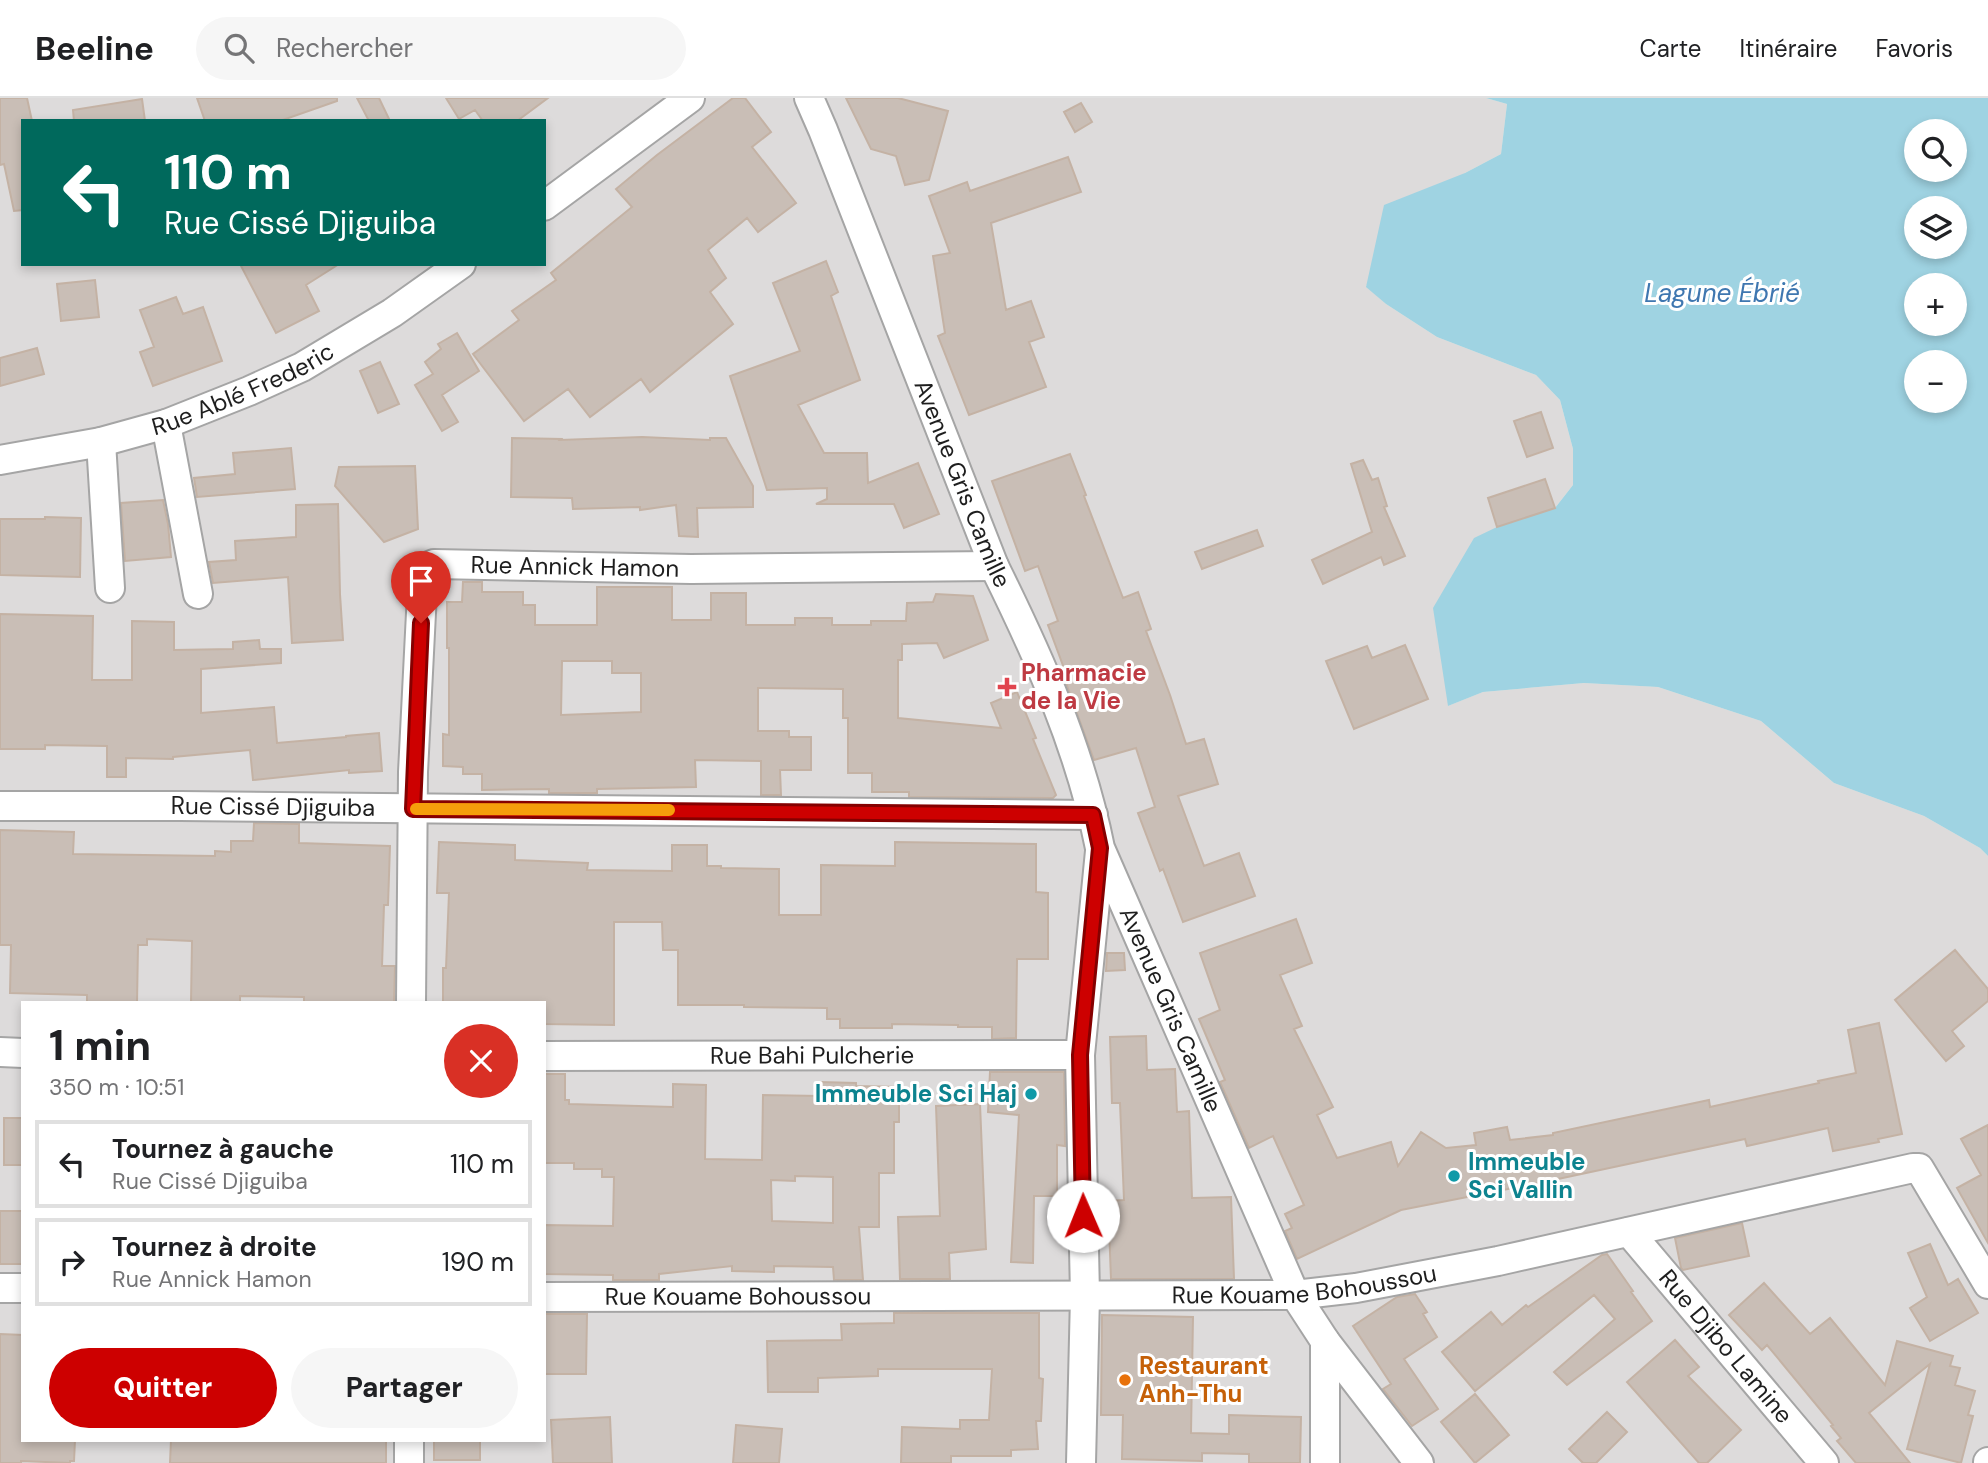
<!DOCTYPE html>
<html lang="fr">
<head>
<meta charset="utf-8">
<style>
  :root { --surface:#fff; --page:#f6f6f6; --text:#202124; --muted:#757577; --line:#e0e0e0; --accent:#cd0000 }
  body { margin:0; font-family:"DM Sans",sans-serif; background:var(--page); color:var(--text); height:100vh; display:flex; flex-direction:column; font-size:26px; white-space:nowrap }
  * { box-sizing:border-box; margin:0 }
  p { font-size:23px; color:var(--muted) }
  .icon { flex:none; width:38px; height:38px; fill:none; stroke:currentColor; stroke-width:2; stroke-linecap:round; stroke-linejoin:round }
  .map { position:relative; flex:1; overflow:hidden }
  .side { position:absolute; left:21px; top:903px; width:525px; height:441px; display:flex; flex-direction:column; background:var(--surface); border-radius:0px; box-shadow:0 4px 10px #0003 }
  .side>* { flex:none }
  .guide { position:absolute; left:21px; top:21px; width:525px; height:147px; border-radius:0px; box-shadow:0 4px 10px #0003; background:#00695c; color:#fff; overflow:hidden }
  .fabs { position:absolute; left:1904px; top:21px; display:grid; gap:14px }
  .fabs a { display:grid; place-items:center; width:63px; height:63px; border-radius:50%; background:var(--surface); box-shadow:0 4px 10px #0003; font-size:35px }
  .pin { position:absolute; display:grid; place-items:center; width:60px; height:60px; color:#fff; margin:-72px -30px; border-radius:50% 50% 50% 0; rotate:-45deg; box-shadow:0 0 7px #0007 }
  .pin .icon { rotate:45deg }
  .me { position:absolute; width:77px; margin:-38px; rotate:359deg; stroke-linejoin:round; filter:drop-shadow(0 0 5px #0008) }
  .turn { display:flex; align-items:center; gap:24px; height:147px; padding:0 28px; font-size:32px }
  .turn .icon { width:91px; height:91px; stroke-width:2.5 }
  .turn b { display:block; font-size:49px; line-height:60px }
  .round { display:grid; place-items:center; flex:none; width:74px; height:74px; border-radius:37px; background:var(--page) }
  .headline { display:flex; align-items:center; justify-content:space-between; height:119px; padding:0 28px }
  h1 { font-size:42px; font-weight:700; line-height:52px }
  .action { display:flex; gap:14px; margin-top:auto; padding:14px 28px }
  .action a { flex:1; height:80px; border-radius:42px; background:var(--accent); color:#fff; font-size:28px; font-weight:700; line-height:80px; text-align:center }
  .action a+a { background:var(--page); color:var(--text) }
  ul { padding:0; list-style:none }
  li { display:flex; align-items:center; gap:21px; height:88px; margin:0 14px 10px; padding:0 14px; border:4px solid var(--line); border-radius:0px }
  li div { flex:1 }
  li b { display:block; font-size:26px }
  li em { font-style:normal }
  header { display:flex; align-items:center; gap:42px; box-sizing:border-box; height:98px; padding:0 35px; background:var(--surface); border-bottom:2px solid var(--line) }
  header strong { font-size:33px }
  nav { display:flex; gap:38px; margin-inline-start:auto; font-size:24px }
  .search { width:490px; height:63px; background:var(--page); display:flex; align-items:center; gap:18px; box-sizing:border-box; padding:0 24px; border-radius:38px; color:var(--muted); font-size:26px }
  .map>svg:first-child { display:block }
  .residential { fill:#dddbdb; fill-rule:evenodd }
  .water { fill:#9fd3e2; fill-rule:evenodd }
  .building { fill:#c9beb6; stroke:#c4b2a4; stroke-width:2; fill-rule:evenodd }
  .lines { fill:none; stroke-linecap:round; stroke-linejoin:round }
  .street-casing { stroke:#a5a5a5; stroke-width:32 }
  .street { stroke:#fff; stroke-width:28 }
  .route-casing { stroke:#850000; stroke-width:18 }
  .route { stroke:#cd0000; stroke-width:12 }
  .slow { stroke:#f59e0b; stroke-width:12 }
  .health-dot { fill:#e0444e; stroke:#fff; stroke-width:2.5 }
  .culture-dot { fill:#0f9aa8; stroke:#fff; stroke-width:2.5 }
  .food-dot { fill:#e8710a; stroke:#fff; stroke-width:2.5 }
  .labels { text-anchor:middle; stroke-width:6; stroke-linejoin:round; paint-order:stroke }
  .street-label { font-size:24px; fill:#1e1e1e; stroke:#fff }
  .health-label { font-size:24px; font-weight:bold; fill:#be3a42; stroke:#fff; text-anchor:start }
  .culture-label { font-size:24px; font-weight:bold; fill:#0d838f; stroke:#fff; text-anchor:end }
  .food-label { font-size:24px; font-weight:bold; fill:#c56008; stroke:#fff; text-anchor:start }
  .water-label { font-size:26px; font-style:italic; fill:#3f77b0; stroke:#fff }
</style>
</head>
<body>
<header>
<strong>Beeline</strong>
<div class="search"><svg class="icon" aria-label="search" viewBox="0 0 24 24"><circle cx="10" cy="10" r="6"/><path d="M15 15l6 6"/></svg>Rechercher</div>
<nav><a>Carte</a><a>Itinéraire</a><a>Favoris</a></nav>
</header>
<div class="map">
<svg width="1988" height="1365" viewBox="0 0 1988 1365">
  <rect width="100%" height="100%" fill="#f0ece3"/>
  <!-- residential -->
  <path class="residential" d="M0 0H1486L1507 6 1501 56 1465 75 1366 188 1386 206 1437 239 1536 277 1560 302 1573 351V387L1555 410 1497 429 1448 608 1483 594 1584 585 1658 589 1761 623 1834 685 1924 718 1980 750 1988 758V1365H0ZM23 23H544V166H23ZM23 905H544V1342H23Z"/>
  <!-- water -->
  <path class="water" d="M1486 0H1988V758L1980 750 1924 718 1834 685 1761 623 1658 589 1584 585 1483 594 1448 608 1433 510 1474 440 1497 429 1555 410 1573 387V351L1560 302 1536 277 1437 239 1386 206 1366 189 1384 107 1465 75 1501 56 1507 6ZM1916 33H1955V72H1916ZM1916 110H1955V149H1916ZM1916 187H1955V226H1916ZM1916 264H1955V303H1916Z"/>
  <!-- building -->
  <path class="building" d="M0 0H27L32 23H23V112L14 113 4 66 0 67Z
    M197 0H337V3L280 23H205Z
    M357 0H379L390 23H369Z
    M446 0H548L517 23H483L475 12 459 21Z
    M733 0H745L771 34 752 49 796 105 758 134 747 120 708 152 726 180 710 194 733 226 650 294 641 281 590 319 568 291 524 323 473 256 519 222 512 213 556 182 551 175 632 109 616 91 657 57Z
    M846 0H898L948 13 929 82 905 87 896 58 871 51Z
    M142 1 145 23H74L73 12Z
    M1081 5 1092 24 1075 34 1064 14Z
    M1068 59 1081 94 991 125 1006 212 1031 203 1044 239 1029 244 1046 289 969 317 938 238 945 235 933 158 950 155 929 98 967 84 970 93Z
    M826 163 838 194 831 198 860 282 798 307 824 355H867L868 385 918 365 939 416 904 430 894 406H816L827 401V390L767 392 730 278 800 253 773 185Z
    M240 166H339L306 187 319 213 276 235Z
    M95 182 99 219 61 223 57 186Z
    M176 199 183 216 203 209 222 263 153 288 140 254 154 249 140 212Z
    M457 235 479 273 442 297 458 324 442 333 415 287 433 276 425 264 441 251 438 246Z
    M37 250 44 276 0 288V260Z
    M380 264 399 306 378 315 360 273Z
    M1541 314 1553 350 1527 359 1514 323Z
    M642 339 710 342V340H726L753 388V409L697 410 698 439 679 438 676 407 640 412V409L573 411 572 400 511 399 512 340 561 341 560 342Z
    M291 350 295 391 197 399 194 380 235 376 233 355Z
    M1070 356 1086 397 1084 398 1123 500 1138 494 1151 531 1146 533 1170 597 1186 646 1204 641 1218 686 1178 698 1204 768 1239 755 1255 798 1183 824 1163 771 1160 773 1138 715 1155 709 1136 650 1094 662 1062 574 1065 573 1048 527 1058 523 1038 468 1025 473 992 383Z
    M1363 362 1372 382 1378 380 1387 408 1384 409 1405 458 1384 467 1381 459 1323 486 1312 462 1372 434 1351 366Z
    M415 368 418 431 384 444 335 388 339 369Z
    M1545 381 1555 410 1497 429 1488 400Z
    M163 402 168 426 171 459 125 463 121 405Z
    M338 406 340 496 343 542 292 545 288 479 213 485 209 464 236 462 235 443 296 439V407Z
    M45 419 81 420 80 479 0 477V421H45Z
    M1257 432 1263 448 1202 471 1195 454Z
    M463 484H482V494H523V507H535V527H597V489H672V522H711V495H746V527H795V520H832V527H871V523H906L907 505 933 504 936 496 973 498 988 542 944 560 937 545 902 546V562H898V620L1001 630 991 605 1017 594 1036 640 1033 641 1056 697 1053 700 909 699V694H872V675H848V620H843V591L758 590V633H789V639H811V672H780L781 697H761V663L695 662 696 689 597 691V695H549V691L482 692V676H463V669L443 668V636L449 637V550H447V504H462ZM562 563H612V575H641V614L561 617Z
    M0 516 93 518 92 582H132V523L174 524V552L233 551V544L259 542 260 551H281V565L201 571V615L274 609 277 645 346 639V638L379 635 382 673 349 675V672L253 682 250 652 173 659V661L126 660V679H107V648L45 647V651H0Z
    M1405 547 1428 601 1354 631 1326 563 1367 548 1372 560Z
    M254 725 299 726V745L390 748 388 807H384L382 868H395L394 905H304V899L240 898V905H191L192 843 147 841V847H138L137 905H87V897L10 895 11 847H0V732L74 734 73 756 215 758V753L231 754V743H253Z
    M439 744 515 747V762L588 765 587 772 672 773V747H707V768H721V770L779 771V817H821V767L895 768V744L1036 746V794L1048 795V861H1017L1016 940 992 941V929H958V927L892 926V930H840V921H827V910L744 909V907H678V852H663L662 824H614V927L544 926V905H443V870H446L449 795H437Z
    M1296 821 1312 865 1280 877 1302 928 1294 931 1333 1009 1317 1017 1337 1060 1391 1044 1398 1068 1421 1034 1446 1050 1476 1047 1474 1035 1507 1029 1510 1042 1553 1037V1035L1709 1002 1710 1009 1819 985 1818 983 1856 975 1848 932 1879 925 1902 1036 1878 1041 1879 1044 1833 1053 1828 1030 1747 1048 1745 1041 1544 1084 1401 1112 1297 1161 1285 1133 1292 1130 1285 1116 1304 1107 1273 1038 1249 1050 1220 984 1225 982 1199 921 1220 912 1200 855Z
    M1955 852 1988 891V903L1952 933 1964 948 1946 963 1895 902Z
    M1107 855H1124L1125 872 1106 873Z
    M1146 938 1147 972 1175 971 1177 1014 1189 1013 1192 1100 1231 1099 1234 1181H1111L1108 1103 1124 1102 1120 1005H1112L1110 939Z
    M990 974H1064L1065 1048 1057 1047V1098H1034L1033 1165 1011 1164 1019 1017 988 1014Z
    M544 976H565V1002H569V1006L673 1009V986L706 987 705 1061 762 1062 763 997 820 998V984L856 985V988L899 989V1024H894V1075H879V1129H859L863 1182H834L833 1169 774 1168V1174L732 1173V1168L659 1176V1182H613V1177L544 1176V1127L613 1128 614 1079H602V1071H574V1065H544ZM795 1078 833 1079V1125L772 1123 771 1082 795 1083Z
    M980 1006 986 1151 949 1155 950 1181H900L898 1119 940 1118 936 1008Z
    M4 1020H23V1067H4Z
    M1988 1027V1145L1957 1090 1981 1077 1961 1041Z
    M0 1113H23V1166H0Z
    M1742 1125 1749 1158 1683 1172 1681 1170 1675 1140Z
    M1930 1146 1948 1187 1958 1181 1978 1215 1930 1243 1910 1210 1927 1199 1908 1155Z
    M1607 1156 1633 1193 1631 1194 1652 1223 1567 1287 1554 1274 1615 1221 1594 1197 1475 1293 1442 1254 1491 1214 1502 1227 1526 1207 1528 1209 1602 1157Z
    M1764 1185 1810 1236 1830 1220 1885 1287 1897 1243 1953 1258 1950 1268 1960 1270 1955 1287 1975 1293 1968 1317 1973 1318 1961 1365 1907 1351 1930 1266 1869 1315 1910 1365H1856L1837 1343 1841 1340 1831 1328 1833 1327 1767 1247 1762 1252 1729 1217Z
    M1415 1196 1427 1214 1423 1216 1437 1239 1404 1261 1438 1311 1412 1328 1383 1291 1391 1286 1353 1228 1397 1199Z
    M894 1215H1039V1280L1043 1281 1041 1323H1036L1038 1351 1011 1352V1358H951V1365H901L902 1329 960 1331V1322H989L992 1271H878V1278L818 1280V1294H768L767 1243 842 1242 841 1226 894 1225Z
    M544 1216H587L586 1276H544Z
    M1102 1217 1193 1219 1191 1335 1229 1336V1317L1301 1319 1300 1365H1249V1356L1202 1355V1363L1122 1361 1123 1317H1101Z
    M0 1236 23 1237V1342H75L74 1363H70V1365L21 1363V1365H0Z
    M1675 1242 1699 1269 1688 1278 1741 1332 1707 1365H1699L1627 1284Z
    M1475 1296 1509 1337 1475 1365 1441 1324Z
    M1607 1314 1627 1334 1596 1365H1583L1569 1351Z
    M610 1319 612 1365H553L551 1322Z
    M736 1327 782 1331 779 1365H733Z
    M171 1342H386V1365H170Z
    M434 1342H480V1362H434Z"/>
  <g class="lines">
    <defs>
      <g id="street">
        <path id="s1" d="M809 0 823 32 994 468C1039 559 1080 650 1100 750L1295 1197 1325 1243 1419 1365"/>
        <path d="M544 108 690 0"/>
        <path d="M166 326 198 496"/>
        <path d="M101 344 110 490"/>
        <path id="s2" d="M0 362 101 344 166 326 249 293 302 269 392 215 461 166"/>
        <path id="s3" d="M0 708H180L1093 717"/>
        <path id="s4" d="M411 905 413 674 423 475 427 469 434 466 691 471 994 468"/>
        <path d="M0 954 23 955"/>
        <path id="s5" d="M544 958 1080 957"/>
        <path id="s6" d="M1629 1134 1824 1365"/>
        <path d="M0 1190H23"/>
        <path id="s7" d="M544 1199 1295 1197 1356 1190 1498 1163 1913 1070H1919L1922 1075 1988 1186"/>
        <path d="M409 1365V1342"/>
        <path d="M1081 1365 1085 1198 1080 957 1100 753"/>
        <path d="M1325 1365V1243"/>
        <path d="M1988 1365V1364"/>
      </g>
    </defs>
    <!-- street casing -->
    <use href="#street" class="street-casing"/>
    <!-- street -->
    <use href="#street" class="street"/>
  </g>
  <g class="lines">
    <defs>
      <path id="route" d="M421 525 413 711 1093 717 1100 750 1080 957 1083 1118"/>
    </defs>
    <!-- route casing -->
    <use href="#route" class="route-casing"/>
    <!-- route -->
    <use href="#route" class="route"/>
    <!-- slow -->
    <path class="slow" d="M416 711 669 712"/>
  </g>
  <!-- markers -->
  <path class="health-dot" d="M1003.5 578.5h7v7h7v7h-7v7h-7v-7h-7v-7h7z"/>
  <g class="culture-dot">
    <circle cx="1031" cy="996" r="7"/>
    <circle cx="1454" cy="1078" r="7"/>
  </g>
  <circle class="food-dot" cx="1125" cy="1282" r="7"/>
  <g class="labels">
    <!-- street labels -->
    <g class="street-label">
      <text dy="8" stroke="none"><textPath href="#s2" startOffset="254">Rue Ablé Frederic</textPath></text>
      <text dy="8" stroke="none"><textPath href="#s1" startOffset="415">Avenue Gris Camille</textPath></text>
      <text dy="8" stroke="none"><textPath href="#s4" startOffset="586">Rue Annick Hamon</textPath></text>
      <text dy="8" stroke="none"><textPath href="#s3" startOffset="273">Rue Cissé Djiguiba</textPath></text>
      <text dy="8" stroke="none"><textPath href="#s1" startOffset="982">Avenue Gris Camille</textPath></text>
      <text dy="8" stroke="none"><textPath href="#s5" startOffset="268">Rue Bahi Pulcherie</textPath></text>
      <text dy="8" stroke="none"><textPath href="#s7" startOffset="761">Rue Kouame Bohoussou</textPath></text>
      <text dy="8" stroke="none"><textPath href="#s7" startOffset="194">Rue Kouame Bohoussou</textPath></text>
      <text dy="8" stroke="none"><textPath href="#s6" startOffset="150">Rue Djibo Lamine</textPath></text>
    </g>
    <!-- health labels -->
    <g class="health-label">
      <text x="1021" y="583">Pharmacie<tspan x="1021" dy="28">de la Vie</tspan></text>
    </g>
    <!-- culture labels -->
    <g class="culture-label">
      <text x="1017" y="1004">Immeuble Sci Haj</text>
      <text x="1468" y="1072" text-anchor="start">Immeuble<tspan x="1468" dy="28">Sci Vallin</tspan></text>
    </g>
    <!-- food labels -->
    <g class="food-label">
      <text x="1139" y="1276">Restaurant<tspan x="1139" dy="28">Anh-Thu</tspan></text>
    </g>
    <!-- water labels -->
    <g class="water-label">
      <text x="1722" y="204">Lagune Ébrié</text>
    </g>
  </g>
</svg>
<div class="fabs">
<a><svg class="icon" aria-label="search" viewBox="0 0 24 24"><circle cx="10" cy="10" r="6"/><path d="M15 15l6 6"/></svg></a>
<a><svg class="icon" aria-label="layers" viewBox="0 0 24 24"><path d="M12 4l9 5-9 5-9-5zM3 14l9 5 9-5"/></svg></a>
<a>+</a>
<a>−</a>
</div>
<div class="pin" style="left:421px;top:525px;background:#d93025"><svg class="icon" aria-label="arrive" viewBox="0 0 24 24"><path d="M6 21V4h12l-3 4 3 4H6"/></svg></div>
<svg class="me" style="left:1083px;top:1118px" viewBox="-20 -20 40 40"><circle r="19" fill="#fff"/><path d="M0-13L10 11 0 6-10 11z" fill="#cd0000"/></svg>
<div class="guide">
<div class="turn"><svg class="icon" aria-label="left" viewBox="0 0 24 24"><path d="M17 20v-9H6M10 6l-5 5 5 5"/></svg><div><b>110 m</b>Rue Cissé Djiguiba</div></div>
</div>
<section class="side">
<div class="headline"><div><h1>1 min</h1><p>350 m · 10:51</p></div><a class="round" style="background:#d93025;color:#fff"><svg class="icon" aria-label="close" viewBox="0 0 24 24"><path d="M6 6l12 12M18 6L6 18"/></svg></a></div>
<ul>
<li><svg class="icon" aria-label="left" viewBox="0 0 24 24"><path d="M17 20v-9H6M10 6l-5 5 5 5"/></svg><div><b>Tournez à gauche</b><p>Rue Cissé Djiguiba</p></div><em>110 m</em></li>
<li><svg class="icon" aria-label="right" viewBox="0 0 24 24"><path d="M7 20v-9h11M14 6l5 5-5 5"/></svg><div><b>Tournez à droite</b><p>Rue Annick Hamon</p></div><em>190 m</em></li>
</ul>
<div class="action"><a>Quitter</a><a>Partager</a></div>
</section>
</div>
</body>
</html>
